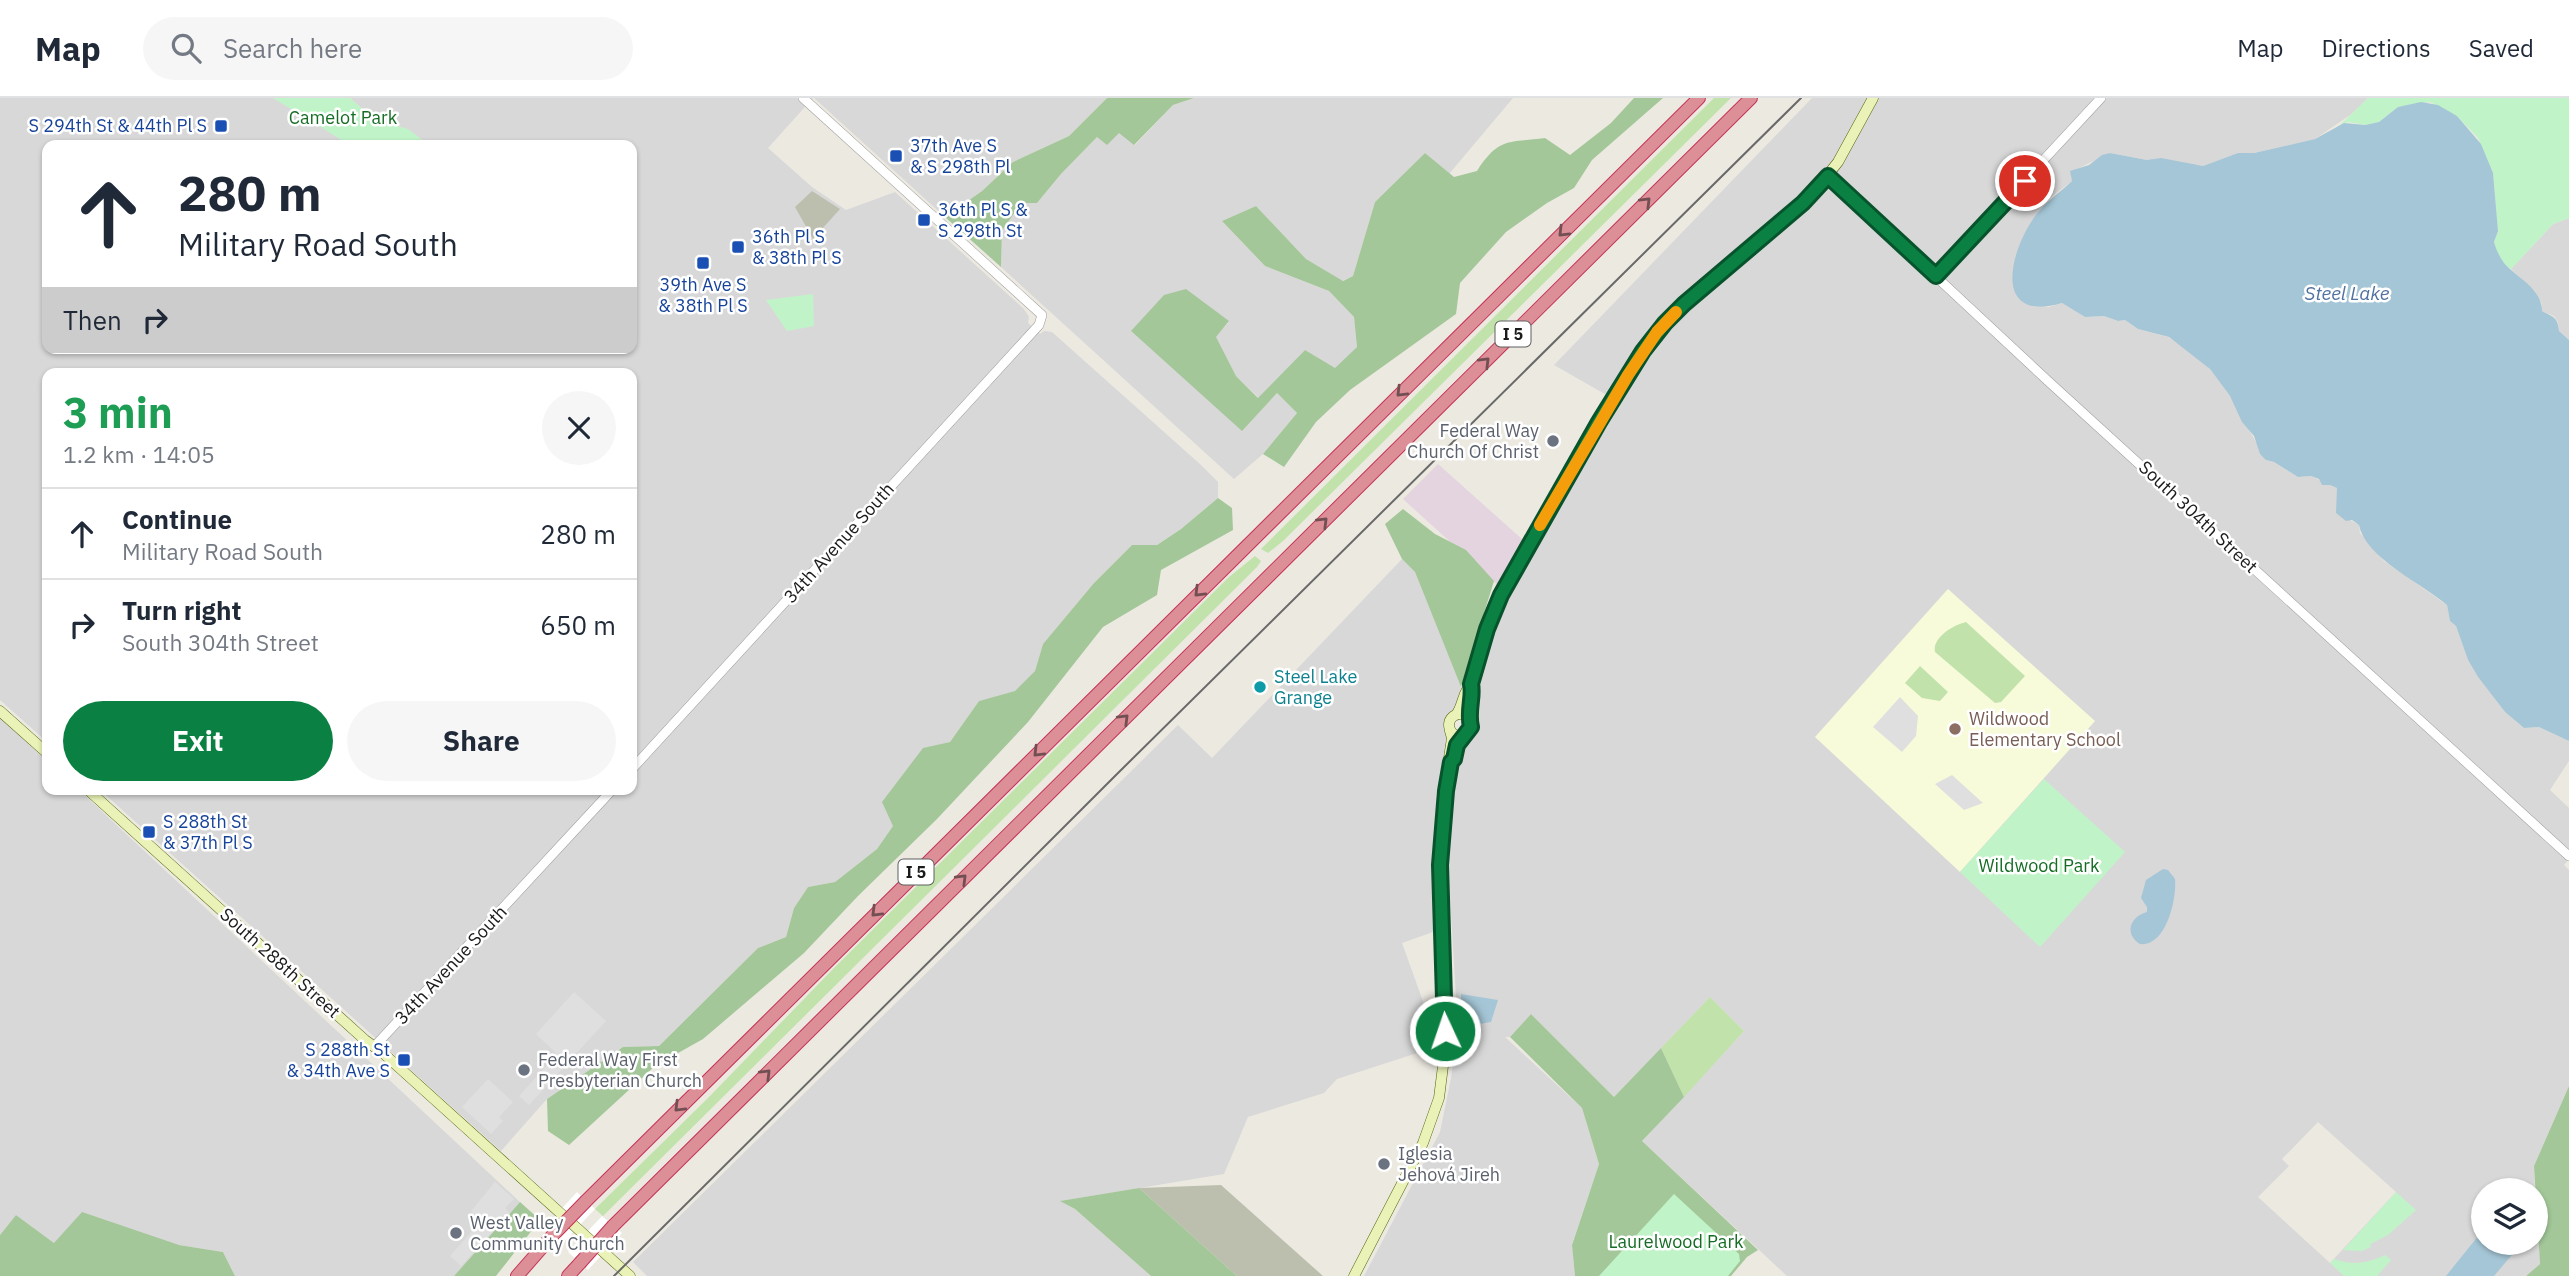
<!DOCTYPE html>
<html lang="en">
<head>
<meta charset="utf-8">
<style>
  :root { --surface:#fff; --page:#f6f6f7; --text:#1f2937; --muted:#747a83; --line:#e0e1e3; --accent:#0b8043 }
  body { margin:0; font-family:"IBM Plex Sans",sans-serif; background:var(--page); color:var(--text); height:100vh; display:flex; flex-direction:column; font-size:26px; white-space:nowrap }
  * { box-sizing:border-box; margin:0 }
  p { font-size:23px; color:var(--muted) }
  .icon { flex:none; width:38px; height:38px; fill:none; stroke:currentColor; stroke-width:2; stroke-linecap:round; stroke-linejoin:round }
  .map { position:relative; flex:1; overflow:hidden }
  .drawer { position:absolute; left:42px; top:270px; width:595px; height:427px; display:flex; flex-direction:column; background:var(--surface); border-radius:14px; box-shadow:0 2px 5px #0004 }
  .drawer>* { flex:none }
  .hud { position:absolute; left:42px; top:42px; width:595px; height:214px; border-radius:14px; box-shadow:0 2px 5px #0004; background:#fff; color:var(--text); overflow:hidden }
  .tools { position:absolute; left:2471px; top:1080px; display:grid; gap:14px }
  .tools a { display:grid; place-items:center; width:77px; height:77px; border-radius:50%; background:var(--surface); box-shadow:0 2px 5px #0004; font-size:35px }
  .pin { position:absolute; display:grid; place-items:center; width:60px; height:60px; color:#fff; margin:-30px; border:4px solid #fff; border-radius:50%; box-shadow:0 2px 7px #0007 }
  .me { position:absolute; width:77px; margin:-38px; rotate:357deg; stroke-linejoin:round; filter:drop-shadow(0 0 5px #0008) }
  .turn { display:flex; align-items:center; gap:24px; height:147px; padding:0 21px; font-size:32px }
  .turn .icon { width:91px; height:91px; stroke-width:2.5 }
  .turn b { display:block; font-size:49px; line-height:60px }
  .then { display:flex; align-items:center; height:66px; padding:0 21px; background:#0003; gap:14px; font-size:26px }
  .round { display:grid; place-items:center; flex:none; width:74px; height:74px; border-radius:37px; background:var(--page) }
  .summary { display:flex; align-items:center; justify-content:space-between; height:119px; padding:0 21px }
  h1 { font-size:42px; font-weight:700; line-height:52px; color:#1e9e55 }
  .button { display:flex; gap:14px; margin-top:auto; padding:14px 21px }
  .button a { flex:1; height:80px; border-radius:42px; background:var(--accent); color:#fff; font-size:28px; font-weight:700; line-height:80px; text-align:center }
  .button a+a { background:var(--page); color:var(--text) }
  ul { padding:0; list-style:none }
  li { display:flex; align-items:center; gap:21px; height:91px; padding:0 21px; border-top:2px solid var(--line) }
  li div { flex:1 }
  li b { display:block; font-size:26px }
  li em { font-style:normal }
  header { display:flex; align-items:center; gap:42px; box-sizing:border-box; height:98px; padding:0 35px; background:var(--surface); border-bottom:2px solid var(--line) }
  header strong { font-size:33px }
  nav { display:flex; gap:38px; margin-inline-start:auto; font-size:24px }
  .search { width:490px; height:63px; background:var(--page); display:flex; align-items:center; gap:18px; box-sizing:border-box; padding:0 24px; border-radius:38px; color:var(--muted); font-size:26px }
  .map>svg:first-child { display:block }
  .residential { fill:#d9d8d8; fill-rule:evenodd }
  .industrial { fill:#e4d4e0 }
  .education { fill:#f8fbda }
  .construction { fill:#bdbfae }
  .grass { fill:#c1e2ab }
  .forest { fill:#a3c799 }
  .park { fill:#c1f3c9 }
  .parking { fill:#dfdfdf }
  .water { fill:#a5c6d6 }
  .pier { fill:#fff }
  .lines { fill:none; stroke-linecap:round; stroke-linejoin:round }
  .tertiary-casing { stroke:#9f9f9f; stroke-width:10 }
  .secondary-casing { stroke:#54650e; stroke-width:11 }
  .motorway-casing { stroke:#c43358; stroke-width:14 }
  .tertiary { stroke:#fff; stroke-width:9 }
  .secondary { stroke:#eaf2b8; stroke-width:10 }
  .motorway { stroke:#dd8f97; stroke-width:12 }
  .tram { stroke:#696969; stroke-width:2 }
  .motorway-bridge-casing { stroke:#c43358; stroke-width:14; stroke-linecap:butt }
  .motorway-bridge { stroke:#dd8f97; stroke-width:12 }
  .oneway { stroke:#724f53 }
  .route-casing { stroke:#07532c; stroke-width:18 }
  .route { stroke:#0b8043; stroke-width:12 }
  .slow { stroke:#f59e0b; stroke-width:12 }
  .transit-dot { fill:#1a4fb4; stroke:#fff; stroke-width:2.5 }
  .worship-dot { fill:#6b7280; stroke:#fff; stroke-width:2.5 }
  .culture-dot { fill:#0f9aa8; stroke:#fff; stroke-width:2.5 }
  .education-dot { fill:#8d6e63; stroke:#fff; stroke-width:2.5 }
  .labels { text-anchor:middle; stroke-width:5; stroke-linejoin:round; paint-order:stroke }
  .shield { fill:#fff; stroke:#5f5f5f; stroke-width:2 }
  .shield-label { font-size:16px; font-weight:bold; fill:#1b1b1b }
  .park-label { font-size:18px; fill:#156d24; stroke:#fff }
  .transit-label { font-size:18px; fill:#164399; stroke:#fff; text-anchor:start }
  .worship-label { font-size:18px; fill:#5b616d; stroke:#fff; text-anchor:start }
  .street-label { font-size:18px; fill:#1b1b1b; stroke:#fff }
  .culture-label { font-size:18px; fill:#0d838f; stroke:#fff; text-anchor:start }
  .education-label { font-size:18px; fill:#785e54; stroke:#fff; text-anchor:start }
  .water-label { font-size:19px; font-style:italic; fill:#5172a0; stroke:#fff }
</style>
</head>
<body>
<header>
<strong>Map</strong>
<div class="search"><svg class="icon" aria-label="search" viewBox="0 0 24 24"><circle cx="10" cy="10" r="6"/><path d="M15 15l6 6"/></svg>Search here</div>
<nav><a>Map</a><a>Directions</a><a>Saved</a></nav>
</header>
<div class="map">
<svg width="2569" height="1178" viewBox="0 0 2569 1178">
  <rect width="100%" height="100%" fill="#ece9e1"/>
  <!-- residential -->
  <path class="residential" d="M0 0H276L350 47H47V250H632V47H429L408 32 375 22 350 0H813L768 50 812 89 846 112 895 94 1024 211 1029 219 1028 225 1040 236 1044 233 1052 234 1201 367 1218 384V400L1181 431 1157 447H1132L1094 485 1043 546 1035 573 1016 593 979 603 950 644 923 651 893 728 877 751 835 784 808 789 794 810 786 839 758 850 659 948 623 949 547 1001 501 1053 99 691H632V275H47V644L0 602Z
    M814 0H1107L1069 38 1013 64 982 93 945 119Z
    M1194 0H1513L1449 76 1425 55 1375 104 1353 178 1342 183 1306 161 1256 108 1222 123 1265 168 1329 193 1354 219 1357 249 1335 271 1305 252 1259 300 1236 278 1215 239 1229 224 1131 233 1242 332 1277 295 1297 315 1263 356 1234 381 1001 169 1002 133 1021 105H1037L1061 76 1097 39 1119 34 1135 47 1173 7Z
    M1812 0H2368L2353 15 2315 41 2254 55H2239L2203 68 2147 62 2110 55 2071 74 2072 83 2051 99 2036 117 2035 208 2049 209 2062 205 2085 219 2104 218 2118 223 2125 222 2138 231 2168 239 2194 256 2210 271 2230 298 2266 362 2274 364 2298 379 2311 378 2337 390V415L2359 427 2360 435 2384 463 2447 507 2450 523 2456 528 2468 562 2478 579 2505 614 2524 630 2539 629 2569 643V663L2550 692 2569 710V761L2564 767 2569 772V988L2534 1068 2535 1092H2483V1144H2536V1098L2540 1166 2526 1178H1787L1642 1043 1744 933 1710 899 1614 999 1531 916 1510 939H1505L1582 1010 1599 1066 1572 1146 1575 1178H1364L1440 1034 1451 980 1458 933 1447 748 1452 686 1474 589 1510 492 1617 303 1554 267ZM2318 1024 2396 1094 2330 1165 2258 1099 2289 1068 2282 1061Z
    M2569 120V242L2559 233 2558 224 2554 218 2542 213V206L2535 193 2511 171 2553 126Z
    M1402 461 1415 474 1461 589 1436 697 1433 834 1402 845 1439 948 1337 981 1324 995 1248 1019 1224 1076 1061 1103 1075 1111 1151 1178H647L633 1164 1178 627 1212 660Z
    M0 618 47 663V691H78L520 1104 454 1178H235L223 1154 179 1147 54 1145 16 1117 0 1137Z"/>
  <!-- industrial -->
  <path class="industrial" d="M1438 366 1523 442 1499 488 1403 401Z"/>
  <!-- education -->
  <path class="education" d="M1948 491 2095 623 1960 774 1815 639Z"/>
  <!-- construction -->
  <path class="construction" d="M812 93 840 111 813 141 795 109Z
    M1221 1087 1323 1178H1237L1139 1090Z"/>
  <!-- grass -->
  <path class="grass" d="M1714 0H1731L1283 443 1268 455 1261 451Z
    M1255 458 1261 463 1257 469 603 1118 595 1111 710 998 835 869 1229 479Z
    M1966 524 2025 578 2001 604 1995 605 1935 554C1932 540 1953 527 1966 524Z
    M1920 568 1948 594 1940 603 1922 600 1905 585Z
    M1710 899 1744 933 1684 999 1661 950Z"/>
  <!-- forest -->
  <path class="forest" d="M1107 0H1194L1173 7 1134 47 1119 35 1107 47 1097 39 1061 76 1037 105H1021L1002 133 1001 169 945 119 982 93 1013 64 1069 38Z
    M1634 0H1663L1592 62 1574 90 1547 105 1506 134 1460 185 1456 216 1350 292 1316 324 1284 369 1263 356 1297 315 1277 295 1242 333 1131 233 1164 197 1186 191 1229 223 1216 239 1236 278 1258 300 1305 252 1335 270 1357 249 1354 219 1329 193 1265 168 1222 123 1256 108 1306 161 1343 183 1353 178 1375 104 1425 55 1454 79 1477 73C1499 39 1508 45 1545 40L1570 57 1611 25Z
    M1218 400 1232 410 1233 432 1161 472 1157 497 1103 529 1028 624 937 721 858 798 804 855 703 941 655 968 569 1047 548 1033 547 1001 623 949 659 948 758 850 786 839 794 810 808 789 835 784 877 751 893 728 882 704 923 650 950 644 979 603 1015 593 1035 573 1043 546 1094 485 1132 447H1157L1181 431Z
    M1403 411 1435 436 1466 452 1494 483 1461 589 1415 474 1402 461 1385 426Z
    M1531 916 1614 999 1661 950 1684 999 1642 1043 1758 1152 1747 1159 1731 1178H1575L1572 1147 1599 1066 1582 1010 1510 939Z
    M2569 988V1178H2526L2540 1166 2534 1068Z
    M1139 1090 1237 1178H1151L1075 1111 1060 1103Z
    M520 1104 540 1122 496 1178H454Z
    M82 1114 179 1147 223 1154 235 1178H0V1137L16 1117 54 1145Z"/>
  <!-- park -->
  <path class="park" d="M273 0H350L375 22 408 31 429 47H350Z
    M2368 0H2569V120L2553 126 2511 171C2501 165 2497 155 2494 144L2498 133 2493 75 2478 40 2457 18 2430 4 2398 9 2379 24 2365 27 2348 24 2339 28Z
    M813 196 814 228 787 233 766 202Z
    M2044 681 2125 754 2040 849 1960 774Z
    M2396 1094 2416 1112 2388 1137 2370 1146 2371 1149 2362 1153 2343 1152Z
    M1674 1096 1739 1156 1740 1163 1728 1178H1599Z
    M2385 1157 2391 1162 2377 1178H2344L2330 1165 2334 1161C2354 1168 2368 1165 2385 1157Z"/>
  <!-- parking -->
  <path class="parking" d="M1900 599 1918 618 1916 638 1902 654 1873 629Z
    M1952 677 1983 705 1964 712 1935 686Z
    M574 894 606 923 529 1007 519 998 557 956 536 936Z
    M488 981 513 1004 499 1019 503 1023 491 1036 462 1009Z
    M495 1084 514 1101 505 1110 510 1115 461 1168 450 1158 481 1123 471 1113Z"/>
  <!-- water -->
  <path class="water" d="M2421 4 2438 7 2457 18 2481 46 2493 75 2498 133 2494 144C2496 151 2499 158 2504 165 2517 180 2542 190 2542 213 2553 219 2558 219 2559 233L2569 242V643L2539 629 2524 630 2505 614 2478 579 2468 562 2456 528 2450 523 2447 507C2423 486 2365 460 2359 427L2352 422 2346 423 2336 415 2337 390 2330 387H2322L2319 381 2311 378 2298 379 2274 364 2266 362 2260 356 2254 338 2242 324 2230 298 2210 271 2169 239 2138 231 2125 222 2118 223 2104 218 2085 219 2062 205C1994 225 2008 158 2033 121 2044 105 2058 96 2072 83L2070 73 2089 67 2102 57 2110 55 2147 62 2161 60 2203 68 2238 55H2254L2315 41 2344 25 2365 27 2379 24 2398 9Z
    M2163 771 2168 772 2175 781C2177 801 2166 849 2140 846 2123 835 2131 818 2147 814V809L2141 800 2146 782Z
    M1461 896 1498 902 1491 924 1462 929Z
    M2483 1132V1144L2522 1145 2494 1178H2446Z"/>
  <!-- pier -->
  <path class="pier" d="M577 1094 595 1111 561 1147 543 1131Z
    M602 1118 622 1135 588 1172 568 1154Z"/>
  <g class="lines">
    <defs>
      <path id="tertiary" d="M1828 78 2048 283 2569 758
        M1936 178 2101 0
        M632 671 1039 227 1042 217 803 0
        M374 949 613 691"/>
      <path id="secondary" d="M0 613 47 655
        M1449 627a11 11 0 1 1 22 0a11 11 0 1 1-22 0Z
        M1456 617C1463 608 1463 593 1471 586 1479 557 1487 528 1500 500 1521 455 1549 412 1573 369 1605 312 1637 252 1684 206L1815 93 1838 64 1873 0
        M87 691 365 942 383 955 630 1178
        M1354 1178 1423 1045 1439 1000 1445 952 1440 767 1446 693 1451 664 1449 660 1452 640 1450 633"/>
      <path id="motorway" d="M586 1103 1699 0
        M613 1128 1751 0
        M517 1178 552 1138
        M568 1178 580 1165"/>
    </defs>
    <!-- tertiary casing -->
    <use href="#tertiary" class="tertiary-casing"/>
    <!-- secondary casing -->
    <use href="#secondary" class="secondary-casing"/>
    <!-- motorway casing -->
    <use href="#motorway" class="motorway-casing"/>
    <!-- tertiary -->
    <use href="#tertiary" class="tertiary"/>
    <!-- secondary -->
    <use href="#secondary" class="secondary"/>
    <!-- motorway -->
    <use href="#motorway" class="motorway"/>
    <!-- tram -->
    <path class="tram" d="M614 1178 1116 677 1801 0"/>
    <defs>
      <path id="motorway-bridge" d="M552 1138 586 1103
        M580 1165 613 1128"/>
    </defs>
    <!-- motorway-bridge casing -->
    <use href="#motorway-bridge" class="motorway-bridge-casing"/>
    <!-- motorway-bridge -->
    <use href="#motorway-bridge" class="motorway-bridge"/>
  </g>
  <!-- one-way arrows -->
  <defs><path id="oneway-chevron" d="M-2-3.5L2.5 0L-2 3.5" fill="none" stroke-width="1.6" stroke-linecap="round" stroke-linejoin="round" transform="scale(1.75)"/></defs>
  <g class="oneway">
    <use href="#oneway-chevron" transform="translate(1646 104) rotate(-45)"/>
    <use href="#oneway-chevron" transform="translate(1563 134) rotate(135)"/>
    <use href="#oneway-chevron" transform="translate(1485 264) rotate(-45)"/>
    <use href="#oneway-chevron" transform="translate(1401 294) rotate(135)"/>
    <use href="#oneway-chevron" transform="translate(1323 424) rotate(-45)"/>
    <use href="#oneway-chevron" transform="translate(1199 494) rotate(135)"/>
    <use href="#oneway-chevron" transform="translate(1124 621) rotate(-45)"/>
    <use href="#oneway-chevron" transform="translate(1038 654) rotate(135)"/>
    <use href="#oneway-chevron" transform="translate(962 781) rotate(-45)"/>
    <use href="#oneway-chevron" transform="translate(876 814) rotate(135)"/>
    <use href="#oneway-chevron" transform="translate(766 976) rotate(-45)"/>
    <use href="#oneway-chevron" transform="translate(679 1009) rotate(135)"/>
  </g>
  <g class="lines">
    <defs>
      <path id="route" d="M1445 933 1440 767 1446 693 1451 664 1454 661 1457 647 1471 629C1467 613 1474 598 1471 586L1487 531 1501 497 1599 324 1643 253 1665 225 1684 206 1803 105 1828 78 1936 178 2025 83"/>
    </defs>
    <!-- route casing -->
    <use href="#route" class="route-casing"/>
    <!-- route -->
    <use href="#route" class="route"/>
    <!-- slow -->
    <path class="slow" d="M1540 427 1628 277 1657 234 1676 214"/>
  </g>
  <!-- markers -->
  <g class="transit-dot">
    <rect x="214" y="21" width="14" height="14" rx="3.5"/>
    <rect x="889" y="51" width="14" height="14" rx="3.5"/>
    <rect x="917" y="115" width="14" height="14" rx="3.5"/>
    <rect x="731" y="142" width="14" height="14" rx="3.5"/>
    <rect x="696" y="158" width="14" height="14" rx="3.5"/>
    <rect x="142" y="727" width="14" height="14" rx="3.5"/>
    <rect x="397" y="955" width="14" height="14" rx="3.5"/>
  </g>
  <g class="worship-dot">
    <circle cx="1553" cy="343" r="7"/>
    <circle cx="524" cy="972" r="7"/>
    <circle cx="1384" cy="1066" r="7"/>
    <circle cx="456" cy="1135" r="7"/>
  </g>
  <circle class="culture-dot" cx="1260" cy="589" r="7"/>
  <circle class="education-dot" cx="1955" cy="631" r="7"/>
  <g class="labels">
    <!-- shield labels -->
    <g class="shield">
      <rect x="1495.5" y="223.5" width="35" height="25" rx="5"/>
      <rect x="898.5" y="761.5" width="35" height="25" rx="5"/>
    </g>
    <g class="shield-label">
      <text x="1513" y="242">I 5</text>
      <text x="916" y="780">I 5</text>
    </g>
    <!-- park labels -->
    <g class="park-label">
      <text x="343" y="26">Camelot Park</text>
      <text x="2039" y="774">Wildwood Park</text>
      <text x="1676" y="1150">Laurelwood Park</text>
    </g>
    <!-- transit labels -->
    <g class="transit-label">
      <text x="207" y="34" text-anchor="end">S 294th St &amp; 44th Pl S</text>
      <text x="910" y="54">37th Ave S<tspan x="910" dy="21">&amp; S 298th Pl</tspan></text>
      <text x="938" y="118">36th Pl S &amp;<tspan x="938" dy="21">S 298th St</tspan></text>
      <text x="752" y="145">36th Pl S<tspan x="752" dy="21">&amp; 38th Pl S</tspan></text>
      <text x="703" y="193" text-anchor="middle">39th Ave S<tspan x="703" dy="21">&amp; 38th Pl S</tspan></text>
      <text x="163" y="730">S 288th St<tspan x="163" dy="21">&amp; 37th Pl S</tspan></text>
      <text x="390" y="958" text-anchor="end">S 288th St<tspan x="390" dy="21">&amp; 34th Ave S</tspan></text>
    </g>
    <!-- worship labels -->
    <g class="worship-label">
      <text x="1539" y="339" text-anchor="end">Federal Way<tspan x="1539" dy="21">Church Of Christ</tspan></text>
      <text x="538" y="968">Federal Way First<tspan x="538" dy="21">Presbyterian Church</tspan></text>
      <text x="1398" y="1062">Iglesia<tspan x="1398" dy="21">Jehová Jireh</tspan></text>
      <text x="470" y="1131">West Valley<tspan x="470" dy="21">Community Church</tspan></text>
    </g>
    <!-- street labels -->
    <g class="street-label">
      <text transform="translate(2198 419) rotate(43)" y="6">South 304th Street</text>
      <text transform="translate(839 445) rotate(-48)" y="6">34th Avenue South</text>
      <text transform="translate(280 865) rotate(42)" y="6">South 288th Street</text>
      <text transform="translate(451 867) rotate(-47)" y="6">34th Avenue South</text>
    </g>
    <!-- culture labels -->
    <g class="culture-label">
      <text x="1274" y="585">Steel Lake<tspan x="1274" dy="21">Grange</tspan></text>
    </g>
    <!-- education labels -->
    <g class="education-label">
      <text x="1969" y="627">Wildwood<tspan x="1969" dy="21">Elementary School</tspan></text>
    </g>
    <!-- water labels -->
    <g class="water-label">
      <text x="2347" y="202">Steel Lake</text>
    </g>
  </g>
</svg>
<div class="tools">
<a><svg class="icon" aria-label="layers" viewBox="0 0 24 24"><path d="M12 4l9 5-9 5-9-5zM3 14l9 5 9-5"/></svg></a>
</div>
<div class="pin" style="left:2025px;top:83px;background:#d93025"><svg class="icon" aria-label="arrive" viewBox="0 0 24 24"><path d="M6 21V4h12l-3 4 3 4H6"/></svg></div>
<svg class="me" style="left:1445px;top:933px" viewBox="-20 -20 40 40"><circle r="17" fill="#0b8043" stroke="#fff" stroke-width="3"/><path d="M0-11L8 9 0 5-8 9z" fill="#fff"/></svg>
<div class="hud">
<div class="turn"><svg class="icon" aria-label="ahead" viewBox="0 0 24 24"><path d="M12 20V5M6 11l6-6 6 6"/></svg><div><b>280 m</b>Military Road South</div></div>
<div class="then">Then<svg class="icon" aria-label="right" viewBox="0 0 24 24"><path d="M7 20v-9h11M14 6l5 5-5 5"/></svg></div>
</div>
<section class="drawer">
<div class="summary"><div><h1>3 min</h1><p>1.2 km · 14:05</p></div><a class="round"><svg class="icon" aria-label="close" viewBox="0 0 24 24"><path d="M6 6l12 12M18 6L6 18"/></svg></a></div>
<ul>
<li><svg class="icon" aria-label="ahead" viewBox="0 0 24 24"><path d="M12 20V5M6 11l6-6 6 6"/></svg><div><b>Continue</b><p>Military Road South</p></div><em>280 m</em></li>
<li><svg class="icon" aria-label="right" viewBox="0 0 24 24"><path d="M7 20v-9h11M14 6l5 5-5 5"/></svg><div><b>Turn right</b><p>South 304th Street</p></div><em>650 m</em></li>
</ul>
<div class="button"><a>Exit</a><a>Share</a></div>
</section>
</div>
</body>
</html>
